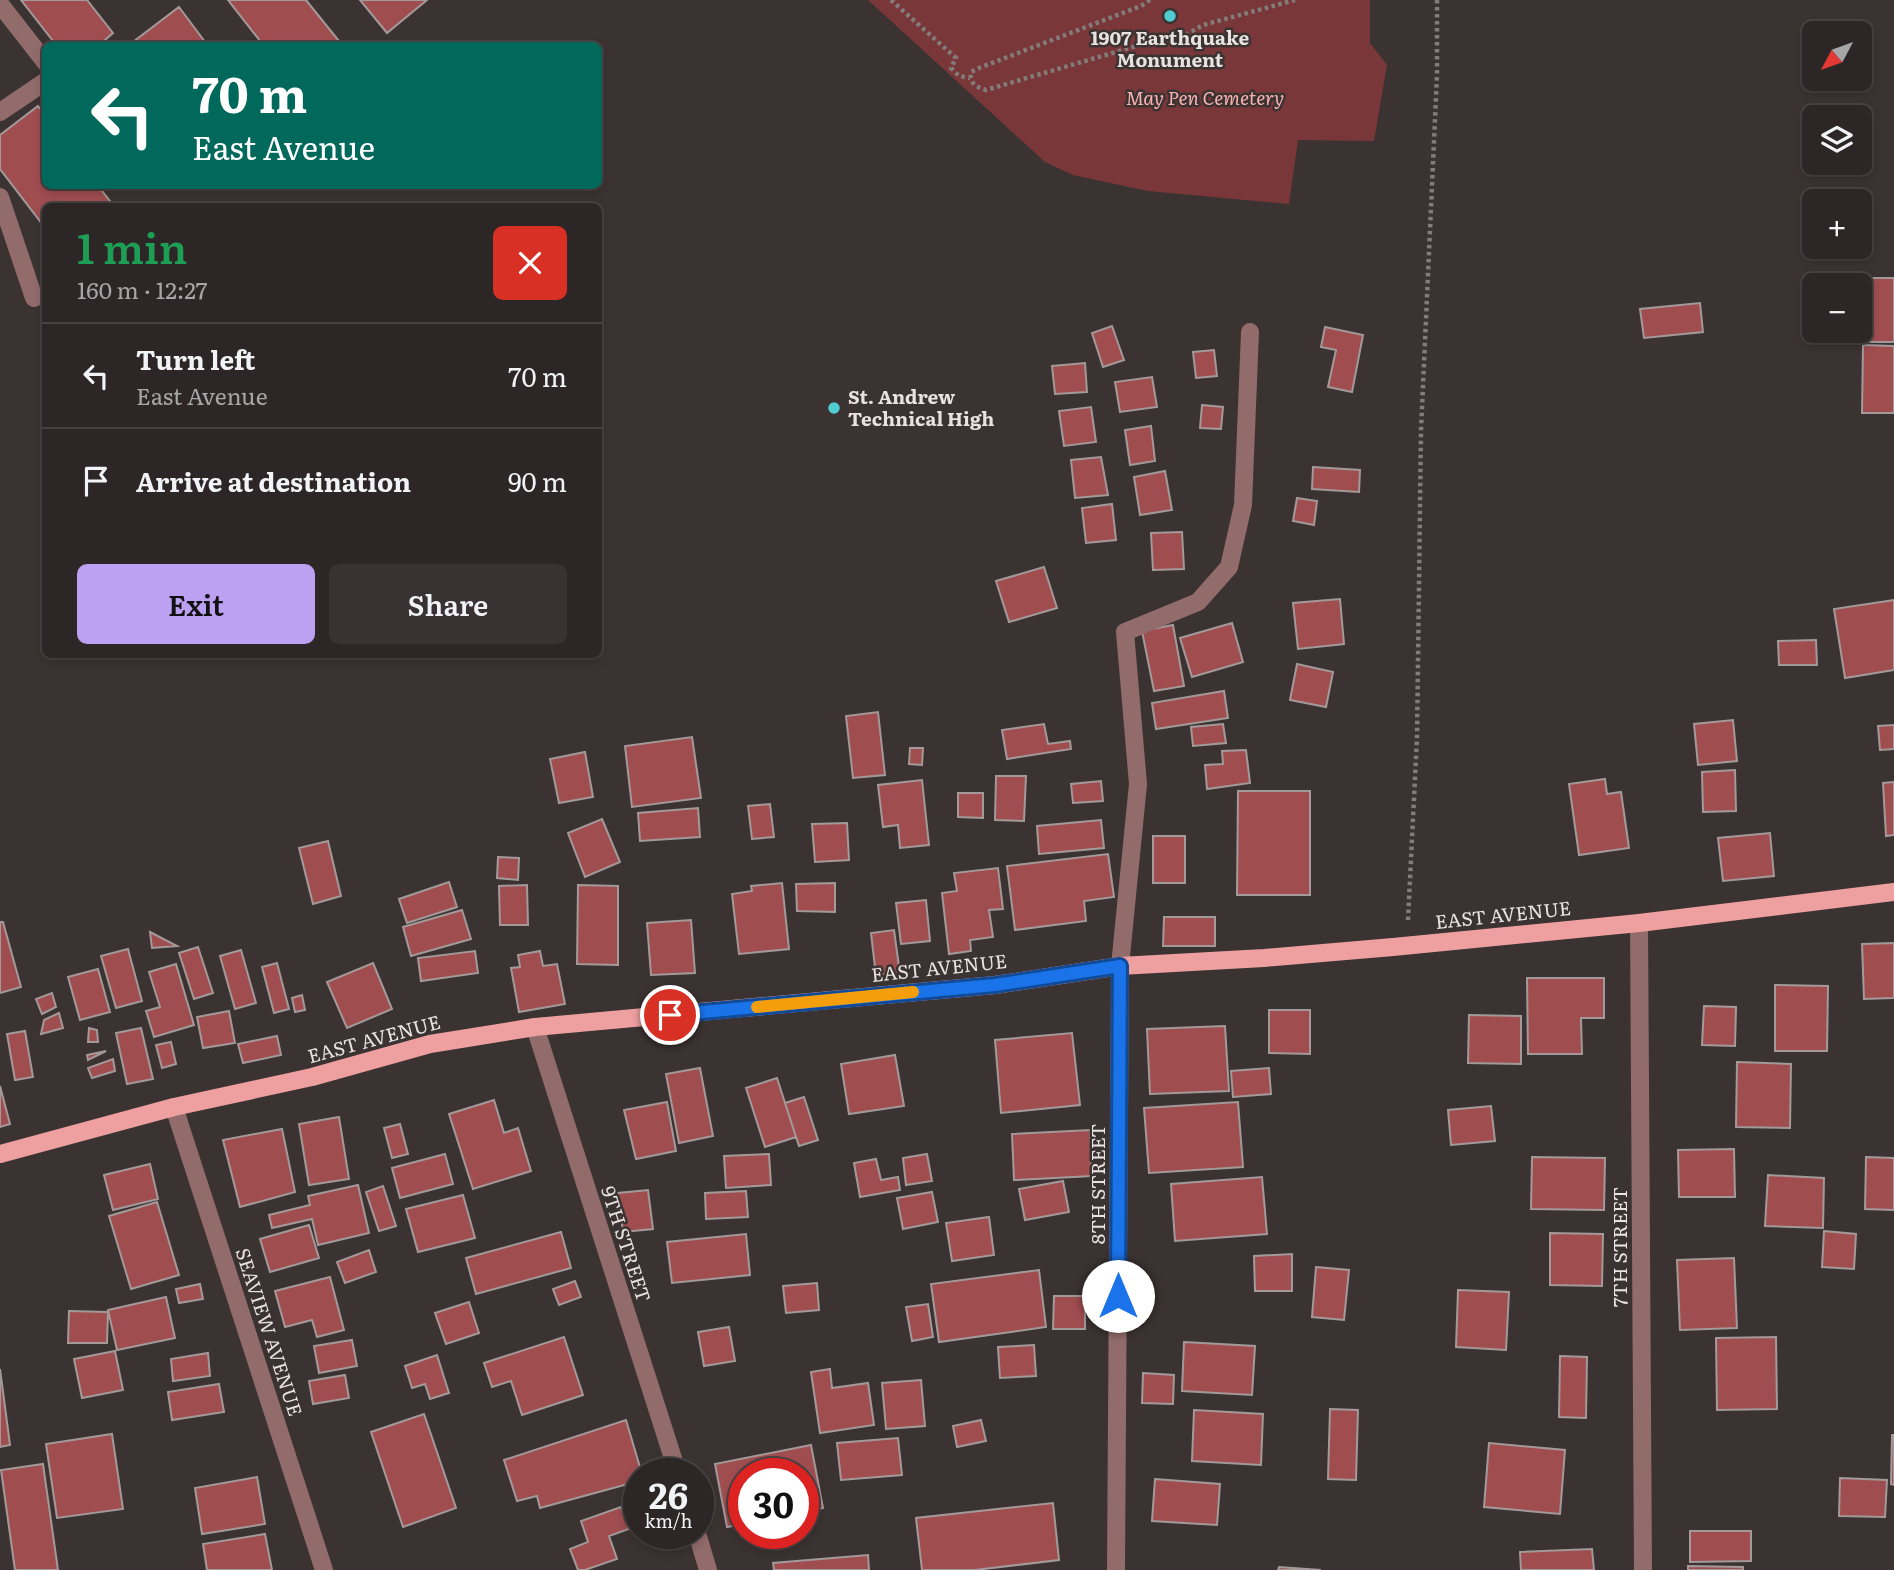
<!DOCTYPE html>
<html lang="en">
<head>
<meta charset="utf-8">
<style>
  :root { --surface:#2c2626; --page:#383232; --text:#f1f3f6; --muted:#a6a5a7; --line:#484343; --accent:#bca0f2 }
  body { margin:0; font-family:Literata,serif; background:var(--page); color:var(--text); height:100vh; display:flex; flex-direction:column; font-size:26px; white-space:nowrap }
  * { box-sizing:border-box; margin:0 }
  p { font-size:23px; color:var(--muted) }
  .icon { flex:none; width:38px; height:38px; fill:none; stroke:currentColor; stroke-width:2; stroke-linecap:round; stroke-linejoin:round }
  .map { position:relative; flex:1; overflow:hidden }
  .drawer { position:absolute; left:42px; top:203px; width:560px; height:455px; display:flex; flex-direction:column; background:var(--surface); border-radius:10px; box-shadow:0 4px 10px #0003,0 0 0 2px var(--line) }
  .drawer>* { flex:none }
  .top-card { position:absolute; left:42px; top:42px; width:560px; height:147px; border-radius:10px; box-shadow:0 4px 10px #0003,0 0 0 2px var(--line); background:#00695c; color:#fff; overflow:hidden }
  .needle { width:46px; rotate:229deg }
  .buttons { position:absolute; left:1802px; top:21px; display:grid; gap:14px }
  .buttons a { display:grid; place-items:center; width:70px; height:70px; border-radius:10px; background:var(--surface); box-shadow:0 4px 10px #0003,0 0 0 2px var(--line); font-size:35px }
  .speed { position:absolute; left:623px; top:1458px; display:flex; gap:14px; font-size:35px; font-weight:700; text-align:center }
  .speed>* { display:grid; place-content:center; width:91px; height:91px; border-radius:50%; background:var(--surface); box-shadow:0 4px 10px #0003,0 0 0 2px var(--line); line-height:1 }
  .speed small { font-size:18px; font-weight:400 }
  .speed .limit { border:10px solid #d22; background:#fff; color:#111 }
  .pin { position:absolute; display:grid; place-items:center; width:60px; height:60px; color:#fff; margin:-30px; border:4px solid #fff; border-radius:50%; box-shadow:0 2px 7px #0007 }
  .me { position:absolute; width:77px; margin:-38px; rotate:0deg; stroke-linejoin:round; filter:drop-shadow(0 0 5px #0008) }
  .turn { display:flex; align-items:center; gap:24px; height:147px; padding:0 35px; font-size:32px }
  .turn .icon { width:91px; height:91px; stroke-width:2.5 }
  .turn b { display:block; font-size:49px; line-height:60px }
  .round { display:grid; place-items:center; flex:none; width:74px; height:74px; border-radius:10px; background:var(--page) }
  .overview { display:flex; align-items:center; justify-content:space-between; height:119px; padding:0 35px }
  h1 { font-size:42px; font-weight:600; line-height:52px; color:#1e9e55 }
  .primary-button { display:flex; gap:14px; margin-top:auto; padding:14px 35px }
  .primary-button a { flex:1; height:80px; border-radius:10px; background:var(--accent); color:#111; font-size:28px; font-weight:600; line-height:80px; text-align:center }
  .primary-button a+a { background:var(--page); color:var(--text) }
  ul { padding:0; list-style:none }
  li { display:flex; align-items:center; gap:21px; height:105px; padding:0 35px; border-top:2px solid var(--line) }
  li div { flex:1 }
  li b { display:block; font-size:26px }
  li em { font-style:normal }
  .map>svg:first-child { display:block }
  .green { fill:#7a373a }
  .building { fill:#a04d50; stroke:#a39999; stroke-width:2 }
  .lines { fill:none; stroke-linecap:round; stroke-linejoin:round }
  .path { stroke:#837c7b; stroke-width:4.5; stroke-dasharray:3.5 3.5; stroke-linecap:butt }
  .minor { stroke:#926b6b; stroke-width:18 }
  .major { stroke:#ee9fa0; stroke-width:18 }
  .route-casing { stroke:#114b97; stroke-width:18 }
  .route { stroke:#1a73e8; stroke-width:12 }
  .slow { stroke:#f59e0b; stroke-width:12 }
  .poi-dot { fill:#51ccd1; stroke:#3b3332; stroke-width:2.5 }
  .labels { text-anchor:middle; stroke-width:5; stroke-linejoin:round; paint-order:stroke }
  .poi-label { font-size:19px; font-weight:bold; fill:#e8e2e2; stroke:#3b3332 }
  .park-label { font-size:19px; font-style:italic; fill:#f9b1b1; stroke:#3b3332 }
  .street-label { font-size:19px; fill:#e8e2e2; stroke:#3b3332 }
</style>
</head>
<body>
<div class="map">
<svg width="1894" height="1570" viewBox="0 0 1894 1570">
  <rect width="100%" height="100%" fill="#3b3332"/>
  <!-- green -->
  <path class="green" d="M868 0H1370V43L1387 65 1374 141 1298 140 1289 204 1148 191 1073 175 1045 162Z"/>
  <!-- building -->
  <path class="building" d="M21 0H87L113 33 98 46H57Z
    M228 0H306L343 46H264Z
    M360 0H427L387 33Z
    M179 7 208 46H129V45Z
    M38 106 46 116V186H98L114 206H46V229L0 169V135Z
    M1864 278H1894V342H1864Z
    M1700 303 1703 332 1644 338 1640 309Z
    M1112 326 1124 360 1103 367 1092 333Z
    M1325 327 1363 335 1352 392 1328 387 1336 350 1321 347Z
    M1863 345 1894 346V413H1862Z
    M1214 350 1217 376 1196 378 1193 352Z
    M1085 363 1087 392 1055 394 1052 366Z
    M1152 377 1157 407 1120 412 1115 382Z
    M1202 405 1223 407 1221 429 1200 428Z
    M1091 407 1096 442 1064 446 1059 411Z
    M1151 426 1155 461 1130 465 1125 430Z
    M1101 457 1108 495 1075 498 1071 460Z
    M1313 467 1360 470 1359 492 1312 489Z
    M1165 471 1172 510 1140 515 1134 477Z
    M1297 498 1317 501 1314 525 1293 521Z
    M1112 504 1116 540 1086 543 1082 508Z
    M1182 532 1184 569 1153 570 1151 533Z
    M1044 567 1057 608 1009 622 996 581Z
    M1340 599 1344 644 1298 649 1293 603Z
    M1894 600V670L1845 678 1834 609Z
    M1232 623 1243 662 1192 677 1180 638Z
    M1173 625 1184 686 1154 691 1142 631Z
    M1816 640 1817 665H1779L1778 641Z
    M1297 664 1333 672 1326 707 1290 700Z
    M1224 691 1228 718 1156 729 1152 703Z
    M878 712 885 775 853 778 846 716Z
    M1733 720 1737 761 1698 765 1694 724Z
    M1044 724 1048 744 1070 741 1071 749 1007 759 1002 730Z
    M1223 724 1226 743 1193 746 1191 727Z
    M1894 725V749L1880 750 1878 726Z
    M692 737 701 798 632 807 625 746Z
    M910 748H923L922 765 909 764Z
    M1246 750 1250 783 1207 789 1205 765 1223 764 1222 751Z
    M585 752 593 797 559 803 550 759Z
    M1735 770 1736 811 1703 812 1702 772Z
    M996 776H1026L1024 821 995 820Z
    M1605 779 1607 794 1621 792 1629 848 1579 855 1569 784Z
    M922 780 929 845 900 848 898 825 883 827 878 785Z
    M1101 781 1103 801 1073 803 1071 784Z
    M1894 782V835L1886 836 1883 783Z
    M1238 791H1310V895H1237Z
    M958 793H983V818L958 817Z
    M770 804 774 837 752 839 748 806Z
    M698 808 700 837 640 841 638 813Z
    M602 819 620 862 585 877 568 833Z
    M1101 820 1104 848 1039 854 1037 826Z
    M847 823 849 860 815 862 812 824Z
    M1770 833 1774 876 1723 881 1718 838Z
    M1153 836H1185V883H1153Z
    M328 841 341 896 313 904 299 848Z
    M1108 854 1114 897 1084 901 1086 921 1015 930 1007 866Z
    M498 857 519 858 518 880 497 878Z
    M998 868 1003 909 989 910 993 937 970 940 971 951 949 954 942 893 957 891 954 873Z
    M449 882 457 907 407 923 399 899Z
    M782 883 789 949 739 954 732 894 752 891 751 886Z
    M835 883V912L797 911 796 884Z
    M527 885 528 925H500L499 886Z
    M578 885 618 886V965L577 964Z
    M926 900 930 941 901 944 896 903Z
    M462 910 471 939 411 956 403 927Z
    M1164 917H1215V946H1163Z
    M691 920 695 973 651 975 647 923Z
    M0 922H3L21 987 0 993Z
    M894 930 900 974 876 976 871 933Z
    M150 932 177 946 152 948Z
    M1894 943V998L1864 999 1862 944Z
    M198 947 213 993 194 999 179 953Z
    M128 949 142 1001 116 1008 101 956Z
    M241 950 256 1003 235 1009 220 956Z
    M475 951 478 973 421 981 418 958Z
    M540 951 543 966 557 964 565 1004 519 1012 511 968 520 967 518 955Z
    M277 963 289 1009 274 1013 262 967Z
    M373 963 392 1009 347 1028 327 982Z
    M176 964 194 1025 154 1037 146 1011 160 1007 149 972Z
    M98 969 110 1012 80 1020 68 977Z
    M1527 978H1604V1018H1581L1582 1054H1528Z
    M1775 985 1828 986 1827 1051H1775Z
    M52 993 56 1007 42 1014 36 999Z
    M302 995 305 1010 295 1012 292 998Z
    M1704 1006 1736 1007 1735 1046 1702 1045Z
    M1269 1010H1310V1054L1269 1053Z
    M229 1011 235 1043 203 1048 197 1017Z
    M59 1013 63 1028 41 1034 44 1020Z
    M1469 1015 1521 1016V1064L1468 1063Z
    M1225 1026 1229 1091 1150 1094 1147 1029Z
    M89 1028 97 1030 98 1042H88Z
    M141 1028 153 1079 127 1084 116 1033Z
    M25 1031 33 1077 15 1080 7 1034Z
    M1072 1033 1080 1105 1001 1113 995 1040Z
    M277 1036 281 1055 243 1063 238 1044Z
    M171 1042 176 1064 162 1068 156 1045Z
    M106 1051 88 1060 87 1055Z
    M895 1055 904 1106 849 1114 841 1064Z
    M113 1059 115 1071 92 1078 88 1068Z
    M1737 1062 1791 1064 1790 1128 1736 1127Z
    M700 1068 713 1136 679 1143 666 1074Z
    M1269 1068 1271 1094 1233 1097 1231 1071Z
    M777 1078 796 1137 765 1147 746 1088Z
    M0 1086 10 1124 0 1127Z
    M804 1097 818 1140 799 1146 785 1103Z
    M494 1100 504 1133 518 1128 531 1171 473 1189 449 1114Z
    M667 1102 676 1151 636 1159 624 1110Z
    M1238 1102 1243 1167 1149 1173 1144 1108Z
    M1491 1106 1495 1141 1451 1145 1448 1110Z
    M339 1117 349 1179 309 1185 299 1124Z
    M400 1124 408 1154 392 1158 384 1128Z
    M282 1129 295 1192 240 1207 223 1140Z
    M1090 1130 1092 1176 1014 1180 1012 1134Z
    M1734 1149 1735 1197H1679L1678 1150Z
    M445 1154 453 1184 400 1198 392 1168Z
    M769 1154 771 1185 726 1188 724 1156Z
    M927 1154 932 1181 906 1185 903 1158Z
    M1532 1157 1605 1158 1604 1210 1531 1209Z
    M1866 1157 1894 1158V1210L1865 1209Z
    M876 1159 881 1180 898 1177 900 1190 860 1197 854 1163Z
    M150 1164 158 1199 113 1210 104 1175Z
    M1768 1175 1824 1178 1823 1228 1765 1226Z
    M1262 1177 1267 1234 1175 1241 1171 1184Z
    M1063 1181 1069 1212 1025 1220 1019 1189Z
    M358 1185 369 1233 318 1245 312 1219 272 1228 269 1215 310 1205 308 1196Z
    M383 1186 396 1226 379 1231 366 1192Z
    M648 1190 653 1229 623 1232 618 1193Z
    M746 1191 748 1217 706 1219 705 1193Z
    M932 1192 938 1222 903 1229 897 1198Z
    M463 1195 475 1238 418 1252 406 1209Z
    M157 1202 179 1275 131 1289 109 1216Z
    M989 1217 994 1255 952 1261 946 1223Z
    M309 1225 319 1258 270 1272 260 1239Z
    M1824 1231 1856 1234 1854 1269 1822 1267Z
    M561 1232 571 1268 476 1294 466 1258Z
    M1550 1233 1603 1234 1602 1286 1550 1285Z
    M746 1234 750 1275 672 1283 667 1242Z
    M369 1250 376 1272 345 1283 337 1262Z
    M1292 1254V1291H1255L1254 1256Z
    M1734 1258 1737 1328 1680 1330 1677 1260Z
    M1316 1267 1349 1270 1344 1320 1312 1317Z
    M1039 1270 1046 1327 939 1342 931 1284Z
    M330 1277 344 1330 317 1337 312 1320 285 1327 275 1291Z
    M575 1281 581 1297 559 1305 553 1289Z
    M817 1283 819 1310 786 1313 783 1286Z
    M200 1284 203 1299 179 1303 176 1289Z
    M1458 1290 1509 1292 1506 1350 1456 1347Z
    M1054 1296H1085V1329H1053Z
    M166 1297 175 1338 117 1350 108 1310Z
    M469 1302 479 1333 446 1344 435 1313Z
    M928 1304 933 1337 912 1341 906 1307Z
    M69 1311 108 1312 107 1343H68Z
    M729 1327 735 1361 704 1366 698 1332Z
    M564 1337 583 1395 522 1415 511 1381 492 1387 484 1363Z
    M1776 1337 1777 1409 1717 1410 1716 1338Z
    M352 1340 357 1366 319 1373 314 1346Z
    M1184 1342 1255 1346 1252 1395 1182 1391Z
    M1034 1345 1036 1376 1000 1378 998 1347Z
    M115 1351 123 1390 82 1398 74 1359Z
    M208 1353 210 1376 173 1381 171 1359Z
    M437 1355 449 1393 430 1399 425 1384 412 1388 405 1366Z
    M1560 1356 1587 1357 1586 1418 1559 1417Z
    M0 1369 10 1445 0 1447Z
    M830 1369 832 1388 868 1383 874 1425 820 1433 811 1372Z
    M1143 1373 1174 1375 1173 1404 1142 1403Z
    M345 1375 349 1398 313 1404 309 1381Z
    M921 1380 925 1426 886 1429 882 1383Z
    M219 1384 224 1412 172 1420 168 1392Z
    M1330 1409 1358 1410 1356 1480 1328 1479Z
    M1194 1410 1263 1414 1261 1465 1192 1461Z
    M424 1414 456 1508 403 1527 371 1432Z
    M626 1420 642 1474H639V1481L540 1508 537 1496 517 1501 504 1460Z
    M981 1420 986 1441 957 1447 953 1426Z
    M112 1434 123 1509 57 1518 46 1444Z
    M1892 1435H1894V1485L1891 1484Z
    M898 1438 902 1475 841 1480 837 1443Z
    M1489 1443 1565 1450 1560 1514 1484 1507Z
    M811 1445 823 1508 803 1512V1474H744V1524L727 1527 715 1464Z
    M43 1464 58 1570H15L1 1470Z
    M257 1477 265 1524 202 1534 195 1488Z
    M1840 1478 1887 1480 1885 1517 1839 1516Z
    M1155 1479 1220 1484 1217 1525 1152 1521Z
    M1053 1503 1059 1560 975 1570H922L916 1518Z
    M621 1507 629 1529 609 1536 617 1559 585 1570H578L570 1549 588 1542 581 1521Z
    M1690 1531H1751V1561L1690 1562Z
    M265 1534 272 1570H207L203 1544Z
    M1592 1549 1594 1570H1521L1520 1552Z
    M868 1555 869 1570H774L773 1563Z
    M1688 1566 1743 1567V1570H1688Z
    M1279 1567 1321 1570H1278Z"/>
  <g class="lines">
    <!-- path -->
    <path class="path" d="M891 0 956 58 951 68 959 76 970 78
      M1150 0 1141 6 979 68 971 72C969 83 976 87 986 90L1150 42 1182 37 1203 25 1295 0
      M1408 920 1417 738 1421 430 1437 75V0"/>
    <!-- minor -->
    <path class="minor" d="M0 4 46 63
      M0 112 46 81
      M0 197 34 298
      M1639 923 1643 1570
      M535 1027 678 1474
      M174 1107 324 1570
      M697 1533 708 1570
      M1116 1570 1120 966 1138 784 1125 632 1198 602 1229 567 1243 505 1250 332"/>
    <!-- major -->
    <path class="major" d="M0 1154 174 1107 312 1077 430 1044 535 1027 995 985 1120 966 1264 958 1393 947 1639 923 1894 892"/>
  </g>
  <g class="lines">
    <defs>
      <path id="route" d="M670 1015 995 985 1120 966 1118 1296"/>
    </defs>
    <!-- route casing -->
    <use href="#route" class="route-casing"/>
    <!-- route -->
    <use href="#route" class="route"/>
    <!-- slow -->
    <path class="slow" d="M757 1007 913 992"/>
  </g>
  <!-- markers -->
  <g class="poi-dot">
    <circle cx="1170" cy="16" r="7"/>
    <circle cx="834" cy="408" r="7"/>
  </g>
  <g class="labels">
    <!-- poi labels -->
    <g class="poi-label">
      <text x="1170" y="45">1907 Earthquake<tspan x="1170" dy="22">Monument</tspan></text>
      <text x="848" y="404" text-anchor="start">St. Andrew<tspan x="848" dy="22">Technical High</tspan></text>
    </g>
    <!-- park labels -->
    <g class="park-label">
      <text x="1205" y="105">May Pen Cemetery</text>
    </g>
    <!-- street labels -->
    <g class="street-label">
      <text transform="translate(1503 915) rotate(-6)" y="7">EAST AVENUE</text>
      <text transform="translate(939 968) rotate(-6)" y="7">EAST AVENUE</text>
      <text transform="translate(374 1039) rotate(-15)" y="7">EAST AVENUE</text>
      <text transform="translate(1098 1184) rotate(-90)" y="7">8TH STREET</text>
      <text transform="translate(626 1244) rotate(72)" y="7">9TH STREET</text>
      <text transform="translate(1620 1247) rotate(-90)" y="7">7TH STREET</text>
      <text transform="translate(269 1332) rotate(72)" y="7">SEAVIEW AVENUE</text>
    </g>
  </g>
</svg>
<div class="buttons">
<a><svg class="needle" viewBox="-14 -14 28 28"><path d="M0-13l5 13h-10z" fill="#e53935"/><path d="M0 13l5-13h-10z" fill="#a6a5a7"/></svg></a>
<a><svg class="icon" aria-label="layers" viewBox="0 0 24 24"><path d="M12 4l9 5-9 5-9-5zM3 14l9 5 9-5"/></svg></a>
<a>+</a>
<a>−</a>
</div>
<div class="speed"><div>26<small>km/h</small></div><div class="limit">30</div></div>
<div class="pin" style="left:670px;top:1015px;background:#d93025"><svg class="icon" aria-label="arrive" viewBox="0 0 24 24"><path d="M6 21V4h12l-3 4 3 4H6"/></svg></div>
<svg class="me" style="left:1118px;top:1296px" viewBox="-20 -20 40 40"><circle r="19" fill="#fff"/><path d="M0-13L10 11 0 6-10 11z" fill="#1a73e8"/></svg>
<div class="top-card">
<div class="turn"><svg class="icon" aria-label="left" viewBox="0 0 24 24"><path d="M17 20v-9H6M10 6l-5 5 5 5"/></svg><div><b>70 m</b>East Avenue</div></div>
</div>
<section class="drawer">
<div class="overview"><div><h1>1 min</h1><p>160 m · 12:27</p></div><a class="round" style="background:#d93025;color:#fff"><svg class="icon" aria-label="close" viewBox="0 0 24 24"><path d="M6 6l12 12M18 6L6 18"/></svg></a></div>
<ul>
<li><svg class="icon" aria-label="left" viewBox="0 0 24 24"><path d="M17 20v-9H6M10 6l-5 5 5 5"/></svg><div><b>Turn left</b><p>East Avenue</p></div><em>70 m</em></li>
<li><svg class="icon" aria-label="arrive" viewBox="0 0 24 24"><path d="M6 21V4h12l-3 4 3 4H6"/></svg><div><b>Arrive at destination</b></div><em>90 m</em></li>
</ul>
<div class="primary-button"><a>Exit</a><a>Share</a></div>
</section>
</div>
</body>
</html>
